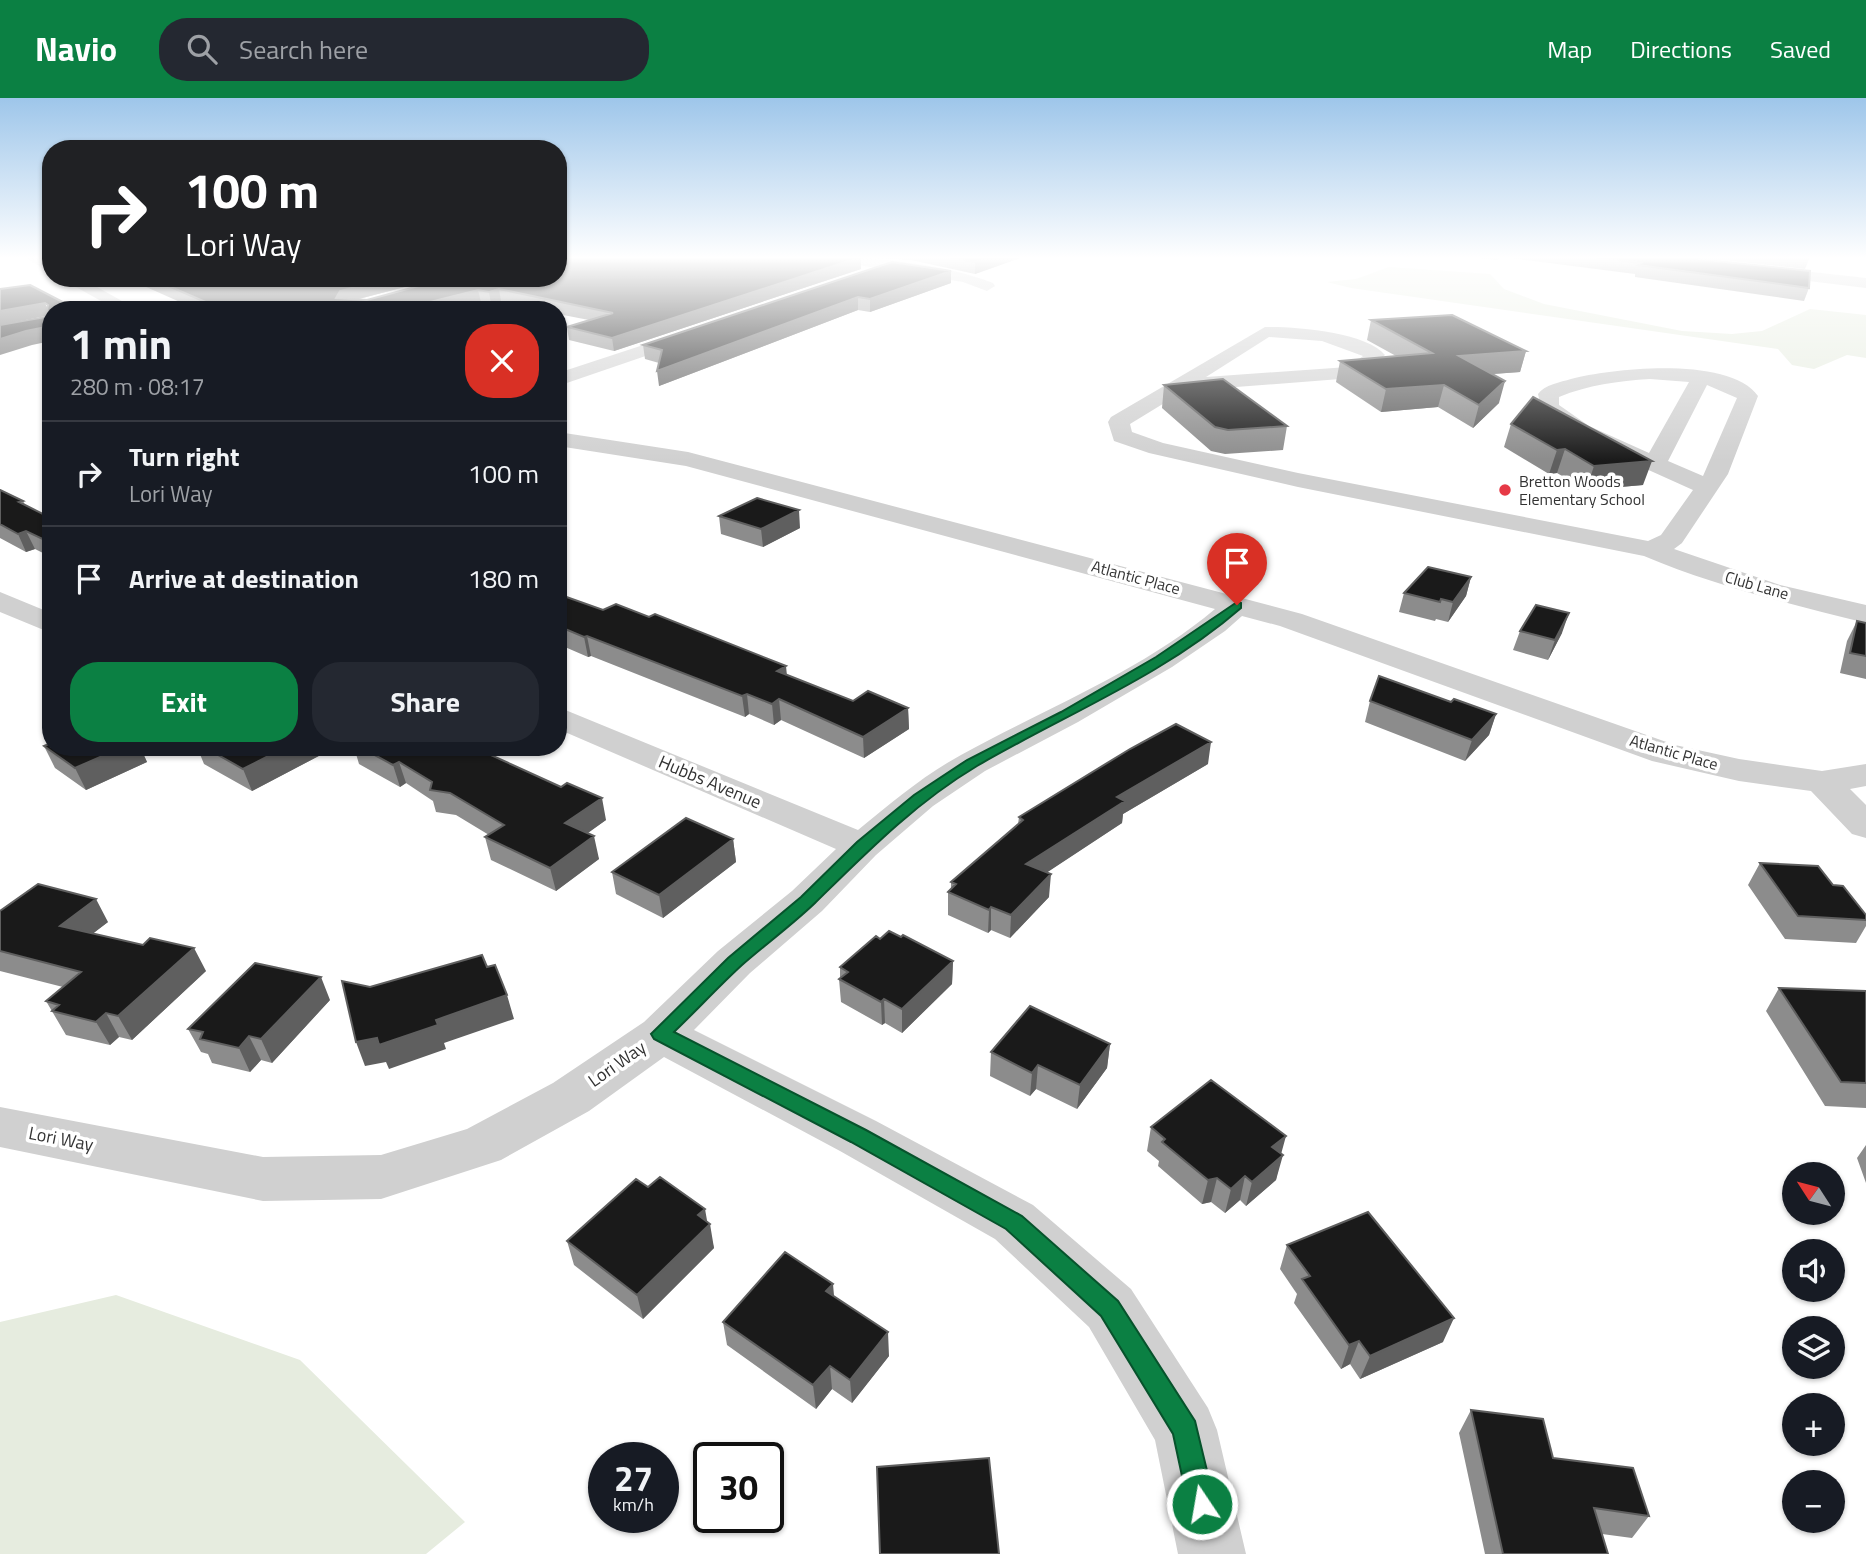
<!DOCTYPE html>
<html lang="en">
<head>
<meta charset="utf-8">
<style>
  :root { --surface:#171b24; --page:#242831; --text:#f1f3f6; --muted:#9ea1a6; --line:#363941; --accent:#0b8043 }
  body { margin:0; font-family:"Titillium Web",sans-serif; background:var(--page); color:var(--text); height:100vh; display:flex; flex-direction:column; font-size:26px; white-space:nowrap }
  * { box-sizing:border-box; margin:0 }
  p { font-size:23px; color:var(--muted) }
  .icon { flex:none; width:38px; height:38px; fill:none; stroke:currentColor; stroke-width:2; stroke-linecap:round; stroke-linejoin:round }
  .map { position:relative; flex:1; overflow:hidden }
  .panel { position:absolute; left:42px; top:203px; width:525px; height:455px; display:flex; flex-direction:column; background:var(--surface); border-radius:28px; box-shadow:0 2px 5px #0004 }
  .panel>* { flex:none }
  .banner { position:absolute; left:42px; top:42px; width:525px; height:147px; border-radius:28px; box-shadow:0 2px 5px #0004; background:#202124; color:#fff; overflow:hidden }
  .needle { width:46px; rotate:306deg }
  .tools { position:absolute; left:1782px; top:1064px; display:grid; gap:14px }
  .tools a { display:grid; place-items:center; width:63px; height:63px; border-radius:50%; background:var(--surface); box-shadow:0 2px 5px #0004; font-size:35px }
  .speed { position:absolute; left:588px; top:1344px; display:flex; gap:14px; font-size:35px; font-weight:700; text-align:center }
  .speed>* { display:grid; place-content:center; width:91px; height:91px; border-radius:50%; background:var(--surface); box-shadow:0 2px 5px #0004; line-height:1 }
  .speed small { font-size:18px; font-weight:400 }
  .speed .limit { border:4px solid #111; border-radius:10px; background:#fff; color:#111 }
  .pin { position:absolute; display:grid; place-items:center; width:60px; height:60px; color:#fff; margin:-72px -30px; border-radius:50% 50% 50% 0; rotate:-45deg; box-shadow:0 0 7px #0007 }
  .pin .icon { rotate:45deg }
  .me { position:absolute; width:77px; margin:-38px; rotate:348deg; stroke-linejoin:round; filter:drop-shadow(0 0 5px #0008) }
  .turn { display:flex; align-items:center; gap:24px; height:147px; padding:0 28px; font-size:32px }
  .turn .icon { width:91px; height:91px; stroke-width:2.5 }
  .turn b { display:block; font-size:49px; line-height:60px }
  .round { display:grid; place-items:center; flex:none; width:74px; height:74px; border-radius:28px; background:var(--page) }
  .head { display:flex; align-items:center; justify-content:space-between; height:119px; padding:0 28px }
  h1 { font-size:42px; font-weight:700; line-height:52px }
  .button { display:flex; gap:14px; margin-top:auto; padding:14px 28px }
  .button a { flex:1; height:80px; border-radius:28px; background:var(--accent); color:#fff; font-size:28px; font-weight:700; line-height:80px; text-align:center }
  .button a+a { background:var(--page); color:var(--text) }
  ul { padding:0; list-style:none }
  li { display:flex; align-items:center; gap:21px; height:105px; padding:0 28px; border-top:2px solid var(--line) }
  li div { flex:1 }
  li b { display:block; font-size:26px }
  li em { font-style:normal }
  header { display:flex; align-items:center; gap:42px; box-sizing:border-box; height:98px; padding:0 35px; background:var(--accent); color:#fff }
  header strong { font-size:33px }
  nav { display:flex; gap:38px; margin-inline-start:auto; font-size:24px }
  .search { width:490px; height:63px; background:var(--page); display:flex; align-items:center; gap:18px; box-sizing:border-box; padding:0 24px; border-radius:28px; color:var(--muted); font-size:26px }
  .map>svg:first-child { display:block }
  .green { fill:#e6ecdf }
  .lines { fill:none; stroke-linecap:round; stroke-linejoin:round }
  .minor { fill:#d0d0d0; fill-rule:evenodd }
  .wall { fill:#8c8c8c }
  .shaded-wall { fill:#5f5f5f }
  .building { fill:#1a1a1a; stroke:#5f5f5f; stroke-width:2 }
  .route { fill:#0b8043; stroke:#07532c; stroke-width:2 }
  .poi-dot { fill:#e63946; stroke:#fff; stroke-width:2.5 }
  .labels { text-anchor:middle; stroke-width:7; stroke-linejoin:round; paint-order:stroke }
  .far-poi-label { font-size:16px; fill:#333; stroke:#fff; text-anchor:start }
  .far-street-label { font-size:16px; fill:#333; stroke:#fff }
  .street-label { font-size:18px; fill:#333; stroke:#fff }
</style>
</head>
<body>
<header>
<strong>Navio</strong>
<div class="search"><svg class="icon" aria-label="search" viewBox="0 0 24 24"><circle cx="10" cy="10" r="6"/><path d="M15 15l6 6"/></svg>Search here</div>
<nav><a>Map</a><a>Directions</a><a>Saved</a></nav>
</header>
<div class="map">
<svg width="1866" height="1456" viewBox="0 0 1866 1456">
  <rect width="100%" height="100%" fill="#fff"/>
  <!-- green -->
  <path class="green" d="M1389 169 1490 176 1504 191 1544 206 1682 233 1732 236 1762 233 1810 211 1866 217V260L1847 257 1814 271 1792 267 1778 251 1351 190 1327 184 1356 181Z
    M116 1197 300 1262 465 1424 426 1456H0V1224Z"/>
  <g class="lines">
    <!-- minor -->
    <path class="minor" d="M25 159H42L51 164V176Z
      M826 159C878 159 944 166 993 185L995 188 987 193 963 184 833 163Z
      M1757 168 1866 180V190L1752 176 1749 173 1752 170Z
      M60 180H81L138 212H117Z
      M1265 229C1293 228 1367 234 1385 257L1360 278 1353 280 1184 293 1130 326 1132 334 1163 345 1298 375 1648 443 1661 437 1693 392 1573 338 1542 313 1538 296C1544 287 1561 284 1571 281 1613 270 1730 258 1758 298L1728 376 1682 445 1674 451 1780 487 1866 507V525C1790 506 1715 488 1644 458L1298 389 1149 355 1114 343 1108 324 1111 319ZM1269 239 1322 243 1363 258 1348 269 1206 279ZM1650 281 1689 284 1649 355 1589 328 1559 307V299C1588 287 1618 283 1650 281ZM1707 287 1737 300 1703 378 1668 363Z
      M692 231 701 236 698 240 558 288V275Z
      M558 334 688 354 1302 516 1675 647 1739 661 1822 673 1866 666V688L1850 691 1866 707V740L1852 736 1811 693 1739 683 1652 663 1280 528 1242 518 1225 533 1172 569 1078 624 985 673 933 708 876 757 822 813 750 875 694 932 876 1023 1033 1107 1131 1191 1208 1310 1217 1332 1246 1456H1178L1155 1342 1089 1229 995 1141 840 1053 664 959 589 1013 501 1062 381 1101 263 1103 0 1049V1009L263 1059 381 1057 467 1031 553 985 644 924 718 853 792 793 836 751 558 631V609L858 732C891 705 924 677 961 657 1044 611 1142 573 1215 511L686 368 558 348Z
      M0 494 51 515V535L0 514Z"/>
  </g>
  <!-- wall -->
  <path class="wall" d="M859 159H1023L975 176 911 162Z
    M1472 159H1680L1809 190 1804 203 1635 179V176L1502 159 1497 162Z
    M1694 159H1810L1805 171Z
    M892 164 951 185 870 214 858 212 659 288V265L645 261 643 247Z
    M861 171 614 253 569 242 567 229 589 222 558 216V212H540L501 203 491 206 481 204 451 212H198L126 180H439L359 201 367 202 448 180Z
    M1371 222 1526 253 1520 274 1492 276 1499 305 1473 330 1438 309 1381 314 1336 284 1340 263 1396 258 1367 242Z
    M1164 287 1287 328 1283 352 1225 356 1211 353 1162 310Z
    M1511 326 1643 387 1586 392 1557 375 1549 376 1504 349Z
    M0 392 23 403 25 407 51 420V459L35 451 26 454 0 440Z
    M719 418 800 430 763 449 721 436Z
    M1471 479 1466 498 1448 524 1436 521 1435 523 1399 514 1404 495Z
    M558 496 787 577 853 603 908 610 909 631 864 660 781 622 774 627 749 616 745 619 591 558 588 559 558 546Z
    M1857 523 1866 525V581L1840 575 1847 543Z
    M1520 533 1562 535 1548 562 1513 552Z
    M1370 603 1496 616 1489 637 1465 663 1365 624Z
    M44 648 140 649 147 664 86 692 55 670Z
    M197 649H334V650L252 693 204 666Z
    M354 649H459L606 722 587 735 599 761 556 793 491 762 485 739 489 737 456 717 436 714 433 703 406 685 400 689 359 666Z
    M1208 666 1123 716 1122 725 1047 774 1049 799 1010 840 991 832 988 835 948 817V794L951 792V784L1018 726 1019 719Z
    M733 741 736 764 663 820 616 796 612 774Z
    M1760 765 1833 787 1866 817V828L1856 845 1785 841 1748 787Z
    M0 813 108 824 93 835 206 873 132 942 119 939 110 947 66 937 46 903 63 889 0 873Z
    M901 839 953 863 952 886 902 935 885 925 882 927 841 904 839 881 840 880V869L880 841Z
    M1779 890 1866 893V1010L1825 1008 1766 913Z
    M330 902 272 965 261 962 250 974 212 965 208 956 201 954 188 931Z
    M1110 946 1107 970 1077 1011 1036 991 1030 998 990 978 991 954Z
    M1151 1029 1281 1056 1276 1082 1246 1108 1240 1102 1225 1115 1211 1104 1202 1106 1158 1068 1159 1063 1147 1053Z
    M1866 1047V1085L1857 1060Z
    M648 1089 707 1124 714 1150 643 1221 574 1167 567 1143Z
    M1287 1147 1443 1244 1360 1281 1350 1266 1341 1271 1294 1205 1297 1196 1280 1171Z
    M834 1198 889 1258 852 1305 832 1291 816 1311 727 1247 723 1224Z
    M1471 1312 1553 1360 1649 1418 1632 1440 1602 1436 1608 1456H1485L1459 1335Z"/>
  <!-- shaded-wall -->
  <path class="shaded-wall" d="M861 159V171L614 253 612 240Z
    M991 159H1023L975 176V164Z
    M951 173V185L870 214V201Z
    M390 180H439L343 205 336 200 340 193Z
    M499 191 501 203 491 206 489 194Z
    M478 192 481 204 451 212H398Z
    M858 199V212L659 288 657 273Z
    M45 205 51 217 0 227V213Z
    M51 228V243L32 247 0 257V241L26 233Z
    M1526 253 1520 274 1453 279 1459 258Z
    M1505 283 1499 305 1473 330 1479 307Z
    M1444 287 1438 309 1381 314 1386 291Z
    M1565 351 1557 375 1549 376 1557 352Z
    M1652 363 1643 387 1586 392 1594 368Z
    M799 412 800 430 763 449 761 431Z
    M26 433 35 451 26 454 18 436Z
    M1471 479 1466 498 1448 524 1453 504Z
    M1569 515 1562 535 1548 562 1555 542Z
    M587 538 591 558 588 559 584 539Z
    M786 568 788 588 777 573Z
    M747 596 749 616 745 619 742 598Z
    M779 601 781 622 774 627 772 606Z
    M908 610 909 631 864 660 863 639Z
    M1496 616 1489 637 1465 663 1472 642Z
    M1211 644 1208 666 1123 716 1122 725 1025 789 1026 766 1117 699Z
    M123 649H140L147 664 86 692 75 670Z
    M286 649H334V650L252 693 243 671Z
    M399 664 406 685 400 689 393 667Z
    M602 700 606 722 570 748 565 725Z
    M594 738 599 761 556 793 550 770Z
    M733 741 736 764 663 820 659 797Z
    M1051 776 1049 799 1010 840 1011 817Z
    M96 801 108 824 73 851 60 828Z
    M991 809V832L988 835 989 812Z
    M194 850 206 873 132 942 118 918Z
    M953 863 952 886 902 935V911Z
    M321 879 330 902 272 965 261 941Z
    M507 897 514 921 444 945 446 951 389 971 386 964 365 968 356 944 377 940 436 922Z
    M884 901 885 925 882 927 881 904Z
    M106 915 119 939 110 947 96 924Z
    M249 938 261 962 250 974 239 950Z
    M1110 946 1107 970 1077 1011 1080 987Z
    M1038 967 1036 991 1030 998 1032 975Z
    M1286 1038 1280 1060 1283 1057 1276 1082 1246 1108 1252 1084 1272 1049Z
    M1245 1078 1240 1102 1225 1115 1231 1091Z
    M1217 1080 1211 1104 1202 1106 1208 1082Z
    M705 1111 708 1128 710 1126 714 1150 643 1221 637 1197 698 1117Z
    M833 1186 835 1209 826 1193Z
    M1454 1220 1443 1244 1360 1281 1370 1258Z
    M888 1234 889 1258 852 1305 850 1282Z
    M1359 1243 1350 1266 1341 1271 1349 1247Z
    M830 1268 832 1291 816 1311 813 1287Z"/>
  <!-- building -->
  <path class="building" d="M558 159H861L612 240 567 229 613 215 499 191 489 194 478 192 398 212H219L207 207 210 206 150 180H390L340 193 336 200 367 202 448 180H558Z
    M948 159H991L975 164Z
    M1594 159H1680L1810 173 1809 190 1638 167 1641 165Z
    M892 164 951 173 870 201 858 199 657 273 662 252 643 247Z
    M30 187 78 212H51V228L26 233 0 241V227L46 219 48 207 45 205 0 213V191Z
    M1452 217 1526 253 1459 258 1505 283 1479 307 1444 287 1386 291 1340 263 1432 255 1371 222Z
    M1223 281 1287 328 1228 332 1215 329 1164 287Z
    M1533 299 1652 363 1594 368 1565 351 1557 352 1511 326Z
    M0 392 23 403 19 404 51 420V445L26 433 18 436 0 426Z
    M757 400 799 412 761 431 719 418Z
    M1428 469 1471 479 1453 504 1441 501 1440 504 1404 495Z
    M558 496 603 512 616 506 649 519 655 516 786 568 777 573 853 603 868 593 908 610 863 639 779 601 772 606 747 596 742 598 587 538 584 539 558 528Z
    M1536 507 1569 515 1555 542 1520 533Z
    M1857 523 1866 525V558L1850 555Z
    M1379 578 1451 604 1454 601 1496 616 1472 642 1370 603Z
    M1176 626 1211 644 1117 699 1125 703 1026 766 1051 776 1011 817 991 809 989 812 948 794 956 786 951 784 1023 722 1019 719 1130 651Z
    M51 645V649H123L75 670 44 648Z
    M204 649H286L243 671Z
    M360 649H459L472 656 480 652 561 689 567 685 602 700 565 725 594 738 550 770 485 739 504 727 450 695 430 692 432 684 399 664 393 667Z
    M686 720 733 741 659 797 612 774Z
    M1760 765 1818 768 1833 787 1843 788 1866 817V822L1798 818Z
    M38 786 96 801 60 828 143 847 150 840 194 850 118 918 106 915 96 924 52 913 59 907 46 903 81 874 0 853V813Z
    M889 833 901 839 903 837 953 863 902 911 884 901 881 904 839 881 848 874 840 869 876 838 880 841Z
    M482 857 487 869 495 867 507 897 436 922 438 927 379 947 377 940 356 944 342 883 370 889Z
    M255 865 321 879 261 941 249 938 239 950 200 941 203 934 188 931Z
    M1779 890 1866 893V985L1841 984Z
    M1030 908 1110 946 1080 987 1038 967 1032 975 991 954Z
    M1211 982 1286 1038 1272 1049 1283 1057 1252 1084 1245 1078 1231 1091 1217 1080 1208 1082 1162 1044 1165 1041 1151 1029Z
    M660 1079 705 1111 698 1117 710 1126 637 1197 567 1143 636 1081 648 1089Z
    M1368 1114 1454 1220 1370 1258 1359 1243 1349 1247 1302 1181 1310 1178 1287 1147Z
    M785 1154 833 1186 826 1193 888 1234 850 1282 830 1268 813 1287 723 1224Z
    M1471 1312 1543 1321 1553 1360 1633 1370 1649 1418 1594 1410 1608 1456H1503Z
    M989 1360 999 1456H880L877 1369Z"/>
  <!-- sky -->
  <linearGradient id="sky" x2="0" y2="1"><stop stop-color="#9ec6ea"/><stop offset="0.44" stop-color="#fff"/><stop offset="1" stop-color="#fff" stop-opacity="0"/></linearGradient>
  <rect width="1866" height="363" fill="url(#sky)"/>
  <!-- route -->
  <path class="route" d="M1237 504 1241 505V510C1163 578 1066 616 977 668 915 705 866 755 815 805 792 827 766 846 742 867 719 888 697 912 674 934L866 1032 1022 1118 1118 1203 1195 1323 1215 1406 1211 1416 1202 1420 1192 1416 1188 1406 1173 1336 1101 1218 1006 1131 851 1044 654 941 651 936 728 860 801 799 857 744 914 697 967 662 1061 614 1156 559Z"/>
  <!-- markers -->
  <circle class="poi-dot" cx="1505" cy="392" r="7"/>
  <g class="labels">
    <!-- far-poi labels -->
    <g class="far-poi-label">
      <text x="1519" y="389">Bretton Woods<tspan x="1519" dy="18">Elementary School</tspan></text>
    </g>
    <!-- far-street labels -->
    <g class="far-street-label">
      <text transform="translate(1136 479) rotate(15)" y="6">Atlantic Place</text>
      <text transform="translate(1757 487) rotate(16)" y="6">Club Lane</text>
      <text transform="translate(1674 654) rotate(16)" y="6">Atlantic Place</text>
    </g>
    <!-- street labels -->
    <g class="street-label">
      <text transform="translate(710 684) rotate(23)" y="6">Hubbs Avenue</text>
      <text transform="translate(617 966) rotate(-35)" y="6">Lori Way</text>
      <text transform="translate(61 1041) rotate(11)" y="6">Lori Way</text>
    </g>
  </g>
</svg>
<div class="tools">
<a><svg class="needle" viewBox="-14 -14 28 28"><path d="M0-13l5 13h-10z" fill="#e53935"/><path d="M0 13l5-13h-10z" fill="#9ea1a6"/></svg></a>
<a><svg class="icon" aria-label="sound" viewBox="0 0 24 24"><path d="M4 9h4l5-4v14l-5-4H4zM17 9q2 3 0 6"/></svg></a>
<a><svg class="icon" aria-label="layers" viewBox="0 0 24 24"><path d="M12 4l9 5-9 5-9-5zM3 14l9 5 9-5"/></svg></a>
<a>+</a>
<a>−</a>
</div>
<div class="speed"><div>27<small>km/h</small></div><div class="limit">30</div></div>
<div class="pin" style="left:1237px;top:507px;background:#d93025"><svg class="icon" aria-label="arrive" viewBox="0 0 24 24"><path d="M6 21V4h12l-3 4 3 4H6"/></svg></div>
<svg class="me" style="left:1202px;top:1406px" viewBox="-20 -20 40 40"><circle r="17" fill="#0b8043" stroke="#fff" stroke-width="3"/><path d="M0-11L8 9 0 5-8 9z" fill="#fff"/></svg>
<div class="banner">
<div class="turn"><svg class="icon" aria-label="right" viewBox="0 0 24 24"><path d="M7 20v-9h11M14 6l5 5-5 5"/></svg><div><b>100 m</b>Lori Way</div></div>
</div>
<section class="panel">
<div class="head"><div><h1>1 min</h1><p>280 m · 08:17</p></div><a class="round" style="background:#d93025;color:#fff"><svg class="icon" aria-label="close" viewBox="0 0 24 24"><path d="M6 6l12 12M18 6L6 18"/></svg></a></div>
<ul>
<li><svg class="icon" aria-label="right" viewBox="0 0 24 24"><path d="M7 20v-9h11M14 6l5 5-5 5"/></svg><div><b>Turn right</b><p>Lori Way</p></div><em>100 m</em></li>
<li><svg class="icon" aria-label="arrive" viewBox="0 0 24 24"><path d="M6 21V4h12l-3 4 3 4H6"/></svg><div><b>Arrive at destination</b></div><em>180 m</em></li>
</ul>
<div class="button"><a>Exit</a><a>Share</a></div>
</section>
</div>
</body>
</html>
